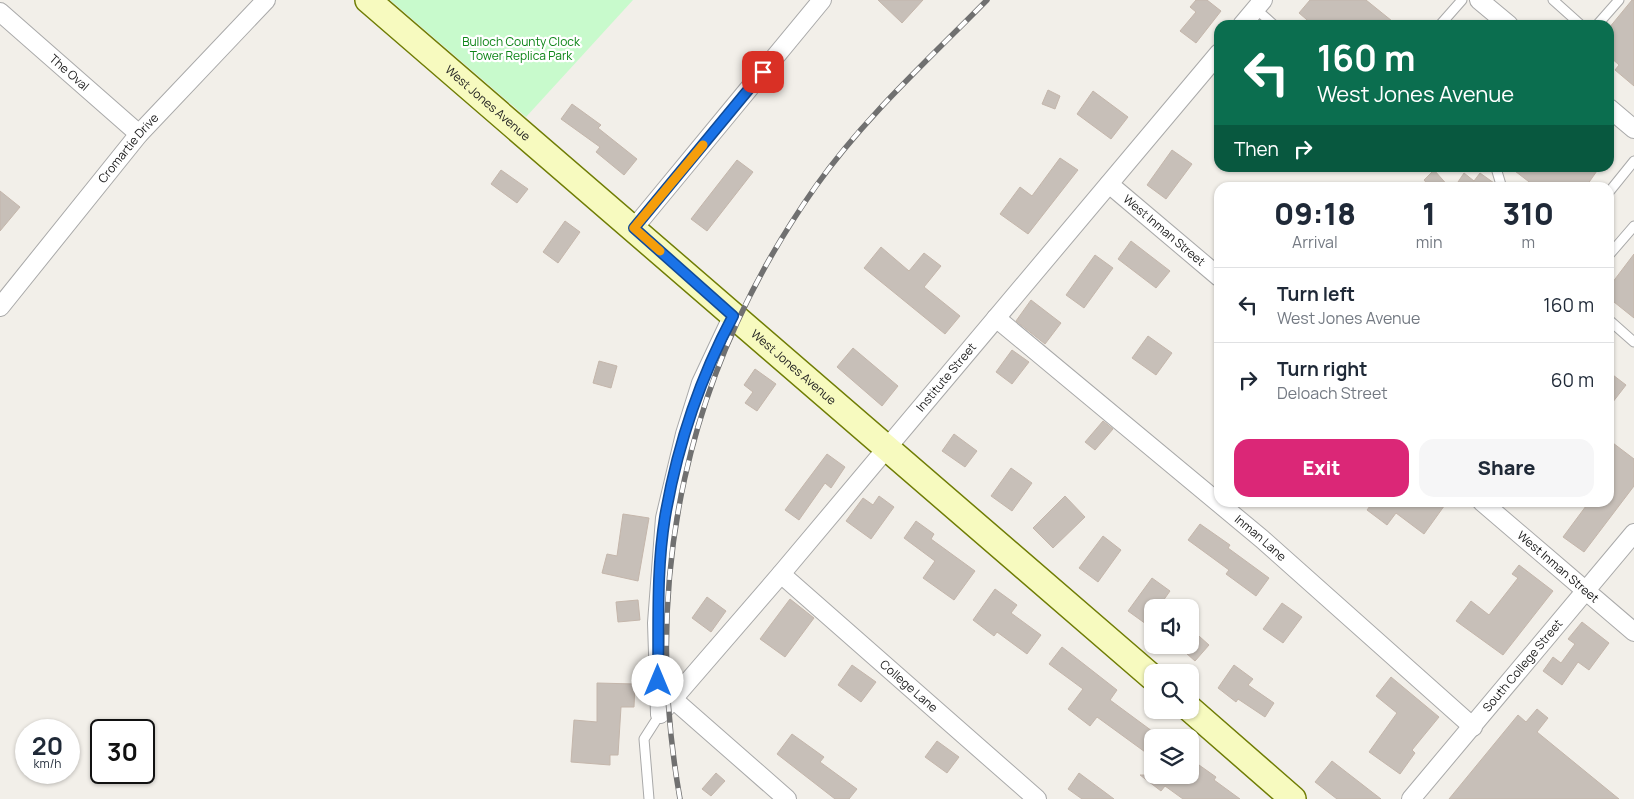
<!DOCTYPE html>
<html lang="en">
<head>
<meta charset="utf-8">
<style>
  :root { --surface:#fff; --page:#f6f6f7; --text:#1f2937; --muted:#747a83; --line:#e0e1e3; --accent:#db2777 }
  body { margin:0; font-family:Manrope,sans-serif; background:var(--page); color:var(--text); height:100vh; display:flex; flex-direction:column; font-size:19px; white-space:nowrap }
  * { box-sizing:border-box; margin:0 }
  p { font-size:16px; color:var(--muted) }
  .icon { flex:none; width:28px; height:28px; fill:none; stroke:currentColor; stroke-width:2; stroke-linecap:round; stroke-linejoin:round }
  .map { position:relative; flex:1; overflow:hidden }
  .side { position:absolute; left:1214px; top:182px; width:400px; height:325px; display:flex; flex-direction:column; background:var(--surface); border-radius:15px; box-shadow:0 1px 4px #0004 }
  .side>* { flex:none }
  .guide { position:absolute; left:1214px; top:20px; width:400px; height:152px; border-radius:15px; box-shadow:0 1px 4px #0004; background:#0b6e4f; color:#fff; overflow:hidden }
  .tools { position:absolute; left:1144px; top:599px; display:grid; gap:10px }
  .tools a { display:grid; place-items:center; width:55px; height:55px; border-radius:10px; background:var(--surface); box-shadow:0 1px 4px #0004; font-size:25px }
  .speed { position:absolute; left:15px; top:719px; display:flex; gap:10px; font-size:25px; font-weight:700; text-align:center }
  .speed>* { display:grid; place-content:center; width:65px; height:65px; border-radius:50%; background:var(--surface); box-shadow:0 1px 4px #0004; line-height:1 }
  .speed small { font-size:12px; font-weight:400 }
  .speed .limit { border:2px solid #111; border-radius:8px; background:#fff; color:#111 }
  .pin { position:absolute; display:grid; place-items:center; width:42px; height:42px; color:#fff; margin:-21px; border-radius:10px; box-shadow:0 2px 8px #0006 }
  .me { position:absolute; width:55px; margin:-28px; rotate:0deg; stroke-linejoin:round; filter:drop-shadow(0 0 4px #0008) }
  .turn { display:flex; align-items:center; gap:18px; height:105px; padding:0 20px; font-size:22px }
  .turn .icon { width:65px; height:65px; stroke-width:2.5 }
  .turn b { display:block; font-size:35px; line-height:42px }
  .then { display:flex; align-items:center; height:48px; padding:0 20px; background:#0003; gap:10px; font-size:19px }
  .eta { display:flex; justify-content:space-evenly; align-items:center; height:85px; text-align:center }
  .eta b { font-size:30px; font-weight:800; line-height:35px }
  .primary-button { display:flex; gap:10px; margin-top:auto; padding:10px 20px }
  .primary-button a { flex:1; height:58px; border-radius:15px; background:var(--accent); color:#fff; font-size:20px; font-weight:800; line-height:58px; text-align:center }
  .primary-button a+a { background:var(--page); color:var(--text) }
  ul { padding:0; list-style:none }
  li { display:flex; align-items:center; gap:15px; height:75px; padding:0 20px; border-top:1px solid var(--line) }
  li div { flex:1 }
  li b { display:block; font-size:19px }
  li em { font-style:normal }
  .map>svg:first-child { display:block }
  .park { fill:#c8facc }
  .building { fill:#c7bfb8; stroke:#c4b6ab }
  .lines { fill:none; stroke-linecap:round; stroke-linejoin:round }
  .lane-casing { stroke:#a9a9a9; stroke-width:11 }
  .street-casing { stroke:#a9a9a9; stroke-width:20 }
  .secondary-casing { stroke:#707d05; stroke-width:28 }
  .lane { stroke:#fff; stroke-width:9 }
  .street { stroke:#fff; stroke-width:18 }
  .secondary { stroke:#f7fabf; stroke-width:25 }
  .rail-casing { stroke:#707070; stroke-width:5.5 }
  .rail { stroke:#fff; stroke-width:4; stroke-dasharray:11; stroke-linecap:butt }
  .route-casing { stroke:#114b97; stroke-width:12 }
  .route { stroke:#1a73e8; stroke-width:9 }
  .slow { stroke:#f59e0b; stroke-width:9 }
  .labels { text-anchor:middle; stroke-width:4.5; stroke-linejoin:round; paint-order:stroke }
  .park-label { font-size:12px; fill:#0c8416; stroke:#fff }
  .street-label { font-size:12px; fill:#222; stroke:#fff }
</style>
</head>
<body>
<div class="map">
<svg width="1634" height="799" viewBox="0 0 1634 799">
  <rect width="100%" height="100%" fill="#f2efe9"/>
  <!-- park -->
  <path class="park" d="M390 0H633L526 117Z"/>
  <!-- building -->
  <path class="building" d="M878 0H923L902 23Z
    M1196 0H1207L1221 11 1196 43 1180 31 1196 12 1190 7Z
    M1310 0H1366L1397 25H1313L1299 13Z
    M1632 0H1634V86L1615 70 1619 65 1609 56V28Z
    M1048 90 1060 96 1055 109 1042 104Z
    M1093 91 1128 117 1111 139 1077 114Z
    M572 104 601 125 598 128 637 159 624 175 596 152 600 147 561 119Z
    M1172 150 1192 164 1166 199 1147 185Z
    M1060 158 1078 170 1028 234 1000 214 1020 187 1032 196Z
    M737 160 753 172 707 231 691 219Z
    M1511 168H1599L1585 188H1537Z
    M501 170 528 189 517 203 491 184Z
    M1434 170 1450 188H1431L1424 180Z
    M1464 173 1474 181 1480 173 1494 183 1495 188H1454Z
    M0 191 20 207 0 231Z
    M565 221 580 232 558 263 543 252Z
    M1131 241 1170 271 1156 288 1118 259Z
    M881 247 909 271 924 253 941 266 924 287 960 316 945 334 864 268Z
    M1634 254V318L1609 298V287Z
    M1095 255 1113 268 1084 308 1066 295Z
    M1031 300 1061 323 1045 344 1016 321Z
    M1148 336 1172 353 1156 375 1132 358Z
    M853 348 898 386 882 406 837 367Z
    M1012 350 1029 362 1012 384 996 372Z
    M599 361 617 366 611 388 593 383Z
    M755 369 776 384 757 411 745 403 753 392 744 385Z
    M1609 372 1626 385 1609 407Z
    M1103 421 1113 429 1095 450 1085 442Z
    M954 434 977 451 965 467 942 451Z
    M1609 440 1634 459V486L1584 552 1563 537 1589 502H1609Z
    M827 454 845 467 831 488 825 483 799 520 785 510Z
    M1011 468 1032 483 1012 511 991 496Z
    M879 496 894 507 871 539 846 521 863 498 873 505Z
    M1065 496 1085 517 1053 548 1033 528Z
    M1373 502H1447L1424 534 1396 513 1387 525 1367 510Z
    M623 514 649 518 638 581 602 573 607 554 617 556Z
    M916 521 934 534 931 539 975 571 954 600 923 578 935 561 904 538Z
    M1200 524 1230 545 1228 548 1269 578 1256 596 1226 574 1229 570 1188 540Z
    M1103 536 1121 550 1098 582 1079 568Z
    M1519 565 1553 591 1503 655 1456 621 1471 601 1489 615 1518 578 1512 574Z
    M1152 578 1170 591 1158 608H1152V614L1146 624 1128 611Z
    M995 589 1017 605 1011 613 1041 635 1027 654 997 632 994 636 973 620Z
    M707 597 726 611 711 632 692 618Z
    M790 599 814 618 785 657 760 639Z
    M638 600 640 620 618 622 616 602Z
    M1282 603 1302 617 1283 643 1263 629Z
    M1582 622 1609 643 1589 670 1578 662 1562 685 1543 671 1553 657 1561 663 1575 644 1568 639Z
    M1190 628 1209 645 1195 661 1177 645H1190Z
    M1062 647 1117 690 1110 700 1152 731V757L1097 717 1090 726 1068 709 1083 689 1049 664Z
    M852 665 876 682 861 702 838 685Z
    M1234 665 1253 679 1248 685 1274 703 1265 717 1238 699 1236 702 1218 688Z
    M1391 677 1439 717 1412 750 1415 753 1400 774 1369 752 1397 713 1376 696Z
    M597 683 635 684 634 707H621L618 755H610V765L571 762 574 720 597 722Z
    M1537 709 1548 718 1537 732 1619 799H1449L1518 715 1526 722Z
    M792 734 824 757 820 762 857 789 849 799H835L777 754Z
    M937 741 959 757 947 773 925 757Z
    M1332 761 1381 799H1337L1315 782Z
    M1199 765 1216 777 1214 780 1240 799H1183L1165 786 1161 791 1140 775H1192Z
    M716 773 725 781 711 796 702 789Z
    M1079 773 1114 799H1082L1068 789Z"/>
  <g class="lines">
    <defs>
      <path id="lane" d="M1553 0 1581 25
        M1256 9 1274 25
        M1440 25 1462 0
        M1597 25 1619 0
        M1496 168 1502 188
        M1609 192 1634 161
        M1609 255 1634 226
        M1609 320 1634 342
        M649 799 644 739 660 714"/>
      <g id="street">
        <path d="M1479 0 1509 25"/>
        <path id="s1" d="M0 12 139 134"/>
        <path d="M1242 25 1263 0"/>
        <path d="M1609 108 1634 129"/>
        <path id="s2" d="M1109 184 1219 277"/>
        <path d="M634 228 822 0"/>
        <path id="s3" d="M0 307 139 134 266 0"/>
        <path id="s4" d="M996 318 1262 539 1473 727"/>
        <path id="s5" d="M1482 502 1634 632"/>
        <path id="s6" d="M781 574 1037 799"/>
        <path d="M673 699 787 799"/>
        <path id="s7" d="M660 714 781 574 1219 53"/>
        <path d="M660 714 657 623 665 518 685 434 701 383 733 315"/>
        <path id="s8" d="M1411 799 1634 533"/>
      </g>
      <g id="secondary">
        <path id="s9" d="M368 0 1152 677"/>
        <path d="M1190 709 1293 799"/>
      </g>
    </defs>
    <!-- lane casing -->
    <use href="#lane" class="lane-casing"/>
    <!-- street casing -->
    <use href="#street" class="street-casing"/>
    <!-- secondary casing -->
    <use href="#secondary" class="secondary-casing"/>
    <!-- lane -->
    <use href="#lane" class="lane"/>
    <!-- street -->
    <use href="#street" class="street"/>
    <!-- secondary -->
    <use href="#secondary" class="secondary"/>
    <defs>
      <path id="rail" d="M680 799C641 578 686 370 816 186 864 118 928 60 987 0"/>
    </defs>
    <!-- rail casing -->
    <use href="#rail" class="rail-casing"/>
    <!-- rail -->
    <use href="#rail" class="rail"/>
  </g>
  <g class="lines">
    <defs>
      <path id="route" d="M658 681C659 627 656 572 665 517 677 447 700 378 733 316L634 228 763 72"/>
    </defs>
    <!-- route casing -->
    <use href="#route" class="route-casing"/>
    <!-- route -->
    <use href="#route" class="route"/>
    <!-- slow -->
    <path class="slow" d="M660 251 634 228 703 145"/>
  </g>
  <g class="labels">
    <!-- park labels -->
    <g class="park-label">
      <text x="521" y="46">Bulloch County Clock<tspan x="521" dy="14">Tower Replica Park</tspan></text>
    </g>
    <!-- street labels -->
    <g class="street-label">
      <text dy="4" stroke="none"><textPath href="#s1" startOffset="92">The Oval</textPath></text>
      <text dy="4" stroke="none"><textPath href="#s9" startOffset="158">West Jones Avenue</textPath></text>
      <text dy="4" stroke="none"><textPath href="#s3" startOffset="204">Cromartie Drive</textPath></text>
      <text dy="4" stroke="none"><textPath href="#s2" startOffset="72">West Inman Street</textPath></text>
      <text dy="4" stroke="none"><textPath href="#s9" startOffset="562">West Jones Avenue</textPath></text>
      <text dy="4" stroke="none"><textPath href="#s7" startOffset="442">Institute Street</textPath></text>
      <text dy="4" stroke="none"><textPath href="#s4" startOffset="344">Inman Lane</textPath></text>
      <text dy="4" stroke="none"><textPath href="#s5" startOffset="100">West Inman Street</textPath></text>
      <text dy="4" stroke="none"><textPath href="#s8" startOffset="174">South College Street</textPath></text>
      <text dy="4" stroke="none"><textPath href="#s6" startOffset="170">College Lane</textPath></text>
    </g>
  </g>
</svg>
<div class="tools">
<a><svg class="icon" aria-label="sound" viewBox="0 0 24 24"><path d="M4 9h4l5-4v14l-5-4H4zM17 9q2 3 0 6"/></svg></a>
<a><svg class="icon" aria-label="search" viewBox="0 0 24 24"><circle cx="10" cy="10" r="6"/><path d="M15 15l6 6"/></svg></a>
<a><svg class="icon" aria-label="layers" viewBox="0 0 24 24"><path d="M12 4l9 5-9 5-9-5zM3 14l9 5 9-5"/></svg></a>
</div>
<div class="speed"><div>20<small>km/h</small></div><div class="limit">30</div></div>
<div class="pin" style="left:763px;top:72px;background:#d93025"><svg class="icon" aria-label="arrive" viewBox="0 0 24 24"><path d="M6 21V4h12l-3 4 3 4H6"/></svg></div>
<svg class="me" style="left:658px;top:681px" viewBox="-20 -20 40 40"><circle r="19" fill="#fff"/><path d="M0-13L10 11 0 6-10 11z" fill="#1a73e8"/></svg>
<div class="guide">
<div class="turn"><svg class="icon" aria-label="left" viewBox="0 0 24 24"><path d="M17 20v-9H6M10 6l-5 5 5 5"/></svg><div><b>160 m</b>West Jones Avenue</div></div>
<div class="then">Then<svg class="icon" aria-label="right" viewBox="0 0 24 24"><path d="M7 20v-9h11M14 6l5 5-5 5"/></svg></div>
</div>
<section class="side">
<div class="eta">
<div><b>09:18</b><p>Arrival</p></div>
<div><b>1</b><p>min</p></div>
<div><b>310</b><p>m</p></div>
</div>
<ul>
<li><svg class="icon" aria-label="left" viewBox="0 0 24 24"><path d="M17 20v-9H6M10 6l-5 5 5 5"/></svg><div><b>Turn left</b><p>West Jones Avenue</p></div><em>160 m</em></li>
<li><svg class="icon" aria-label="right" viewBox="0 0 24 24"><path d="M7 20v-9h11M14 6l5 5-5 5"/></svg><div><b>Turn right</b><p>Deloach Street</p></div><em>60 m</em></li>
</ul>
<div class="primary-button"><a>Exit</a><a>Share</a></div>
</section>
</div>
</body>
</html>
